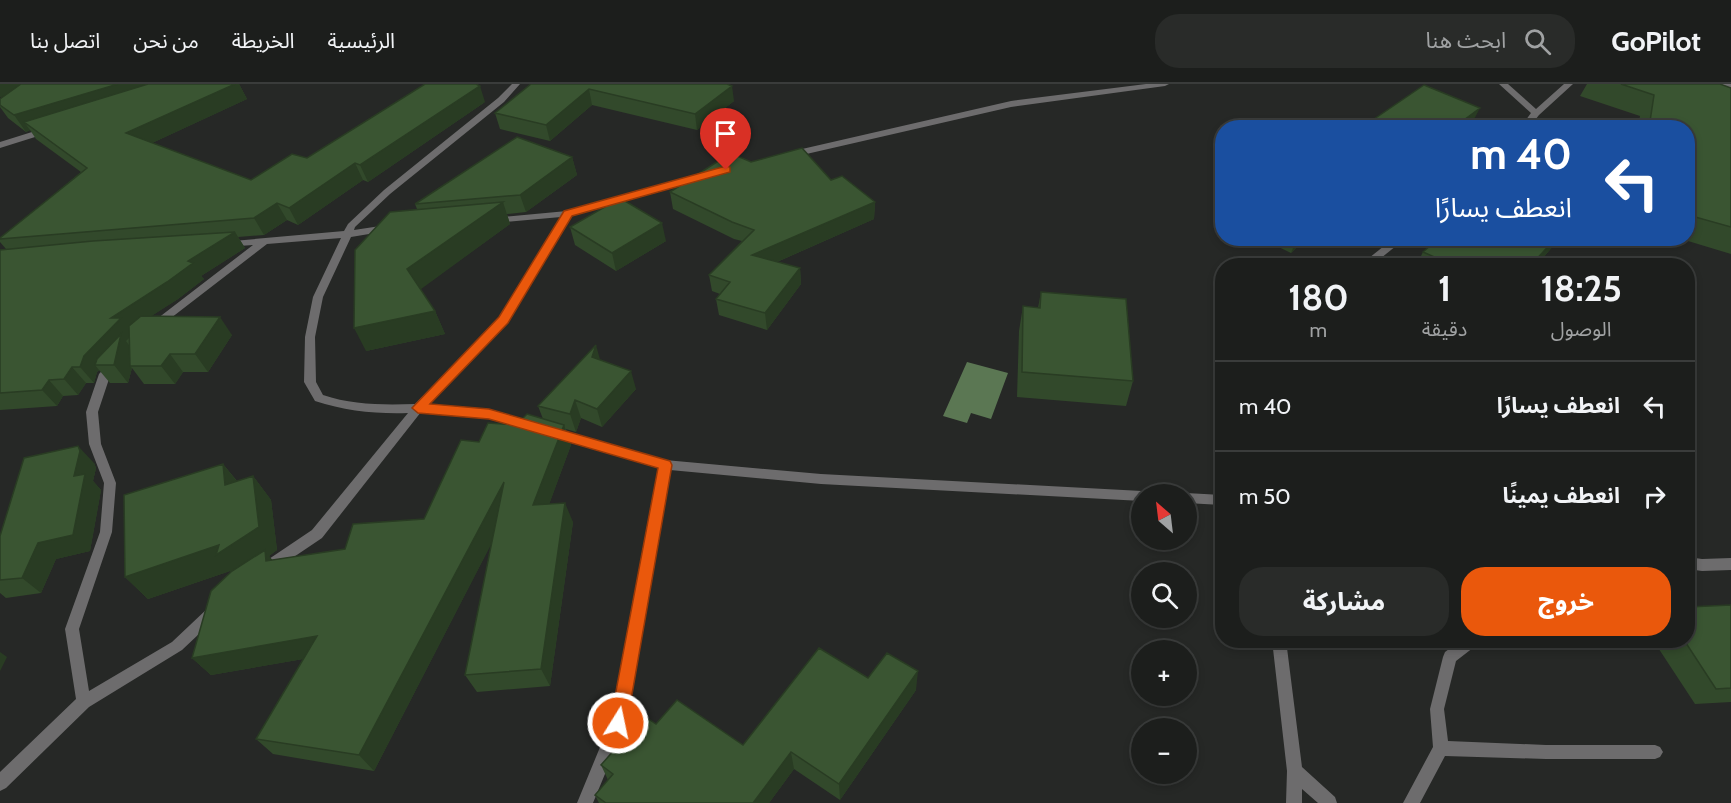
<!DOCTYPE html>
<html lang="ar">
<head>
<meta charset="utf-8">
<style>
  :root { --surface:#1c1e1c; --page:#292b29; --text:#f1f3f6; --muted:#a0a2a3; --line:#3a3c3b; --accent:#ea580c }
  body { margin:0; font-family:Cabin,"Noto Sans Arabic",sans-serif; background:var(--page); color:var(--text); direction:rtl; height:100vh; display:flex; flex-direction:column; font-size:22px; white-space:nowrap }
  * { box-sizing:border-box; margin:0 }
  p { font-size:20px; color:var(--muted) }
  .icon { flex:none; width:33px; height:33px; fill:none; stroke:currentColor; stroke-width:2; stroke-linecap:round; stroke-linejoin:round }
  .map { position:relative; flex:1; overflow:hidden; direction:ltr }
  .details { position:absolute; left:1215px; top:174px; width:480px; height:390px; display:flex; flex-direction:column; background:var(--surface); border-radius:24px; box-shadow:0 3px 9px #0003,0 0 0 2px var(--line); direction:rtl }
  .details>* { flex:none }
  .hud { position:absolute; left:1215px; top:36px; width:480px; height:126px; border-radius:24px; box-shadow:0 3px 9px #0003,0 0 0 2px var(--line); direction:rtl; background:#1a4fa0; color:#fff; overflow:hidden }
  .needle { width:39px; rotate:332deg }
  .controls { position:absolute; left:1131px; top:400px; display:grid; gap:12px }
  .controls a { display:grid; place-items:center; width:66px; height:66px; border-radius:50%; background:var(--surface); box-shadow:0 3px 9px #0003,0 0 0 2px var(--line); font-size:30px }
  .pin { position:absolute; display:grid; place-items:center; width:51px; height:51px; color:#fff; margin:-62px -26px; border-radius:50% 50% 50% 0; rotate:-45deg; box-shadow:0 0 6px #0007 }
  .pin .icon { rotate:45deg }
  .me { position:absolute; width:66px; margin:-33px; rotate:10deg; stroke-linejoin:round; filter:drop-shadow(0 0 4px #0008) }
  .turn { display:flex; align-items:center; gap:21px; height:126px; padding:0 24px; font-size:27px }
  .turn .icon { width:78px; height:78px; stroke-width:2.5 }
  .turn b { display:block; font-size:42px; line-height:51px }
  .eta { display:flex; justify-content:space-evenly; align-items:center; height:102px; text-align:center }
  .eta b { font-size:36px; font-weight:800; line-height:42px }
  .cta { display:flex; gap:12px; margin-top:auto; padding:12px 24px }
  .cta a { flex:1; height:69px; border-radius:24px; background:var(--accent); color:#fff; font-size:24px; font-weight:800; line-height:69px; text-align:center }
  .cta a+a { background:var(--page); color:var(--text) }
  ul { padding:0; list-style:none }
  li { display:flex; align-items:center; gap:18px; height:90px; padding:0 24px; border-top:2px solid var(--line) }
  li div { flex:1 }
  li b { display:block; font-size:22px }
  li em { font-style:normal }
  header { display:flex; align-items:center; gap:36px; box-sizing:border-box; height:84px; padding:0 30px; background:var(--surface); border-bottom:2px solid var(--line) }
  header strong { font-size:28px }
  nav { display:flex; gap:33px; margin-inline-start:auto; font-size:21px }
  .search { width:420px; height:54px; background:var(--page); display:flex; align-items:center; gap:15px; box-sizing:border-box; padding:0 21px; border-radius:24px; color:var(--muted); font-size:22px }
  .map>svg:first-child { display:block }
  .water { fill:#5b7753 }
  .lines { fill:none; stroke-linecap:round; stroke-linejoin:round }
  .minor { fill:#6d6c6d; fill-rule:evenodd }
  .wall { fill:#32492b }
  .shaded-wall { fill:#293c23 }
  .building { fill:#3a5532; stroke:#293c23; stroke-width:1.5 }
  .route { fill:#ea580c; stroke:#983908; stroke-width:1.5 }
</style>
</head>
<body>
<header>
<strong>GoPilot</strong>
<div class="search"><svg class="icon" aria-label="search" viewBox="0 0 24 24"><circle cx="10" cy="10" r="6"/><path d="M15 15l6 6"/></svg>ابحث هنا</div>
<nav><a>الرئيسية</a><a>الخريطة</a><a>من نحن</a><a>اتصل بنا</a></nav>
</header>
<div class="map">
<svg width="1731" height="719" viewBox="0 0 1731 719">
  <rect width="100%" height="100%" fill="#262826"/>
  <!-- water -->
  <path class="water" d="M967 278 1008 289 991 335 971 329 967 339 943 332Z"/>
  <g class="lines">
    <!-- minor -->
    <path class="minor" d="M512 0H520L504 18 390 110 355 143 354 146 387 141 392 144 387 147 351 153 323 213 315 253 316 298 323 311C352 321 384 321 415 320L500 234 561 133 494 139 491 138V134L567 127 705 88 708 87 713 90 572 132 508 239 428 321 489 326 537 340 539 343 537 346 533 347 489 334 421 328 322 454 273 487 268 489 263 487 261 483 263 479 312 446 408 329C376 330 345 327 315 317L304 298 305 253 313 213 341 154 267 160 158 244 154 245 149 241 253 161 225 163 222 162V158L344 147 348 140 384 106 498 14Z
      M1146 0H1169L1165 2 1011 23 789 74 785 71 789 68 1011 17Z
      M1499 0H1508L1536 25 1564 0H1573L1539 31 1529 44H1520L1531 29Z
      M1719 0H1731V4L1720 2Z
      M48 43 52 46 51 48 0 64V58Z
      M1394 154H1406L1371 182H1359Z
      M114 277 120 281 110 292 98 328 101 360 116 399 112 448 79 545 89 607 172 558 208 524 213 522 218 524 220 528 218 532 182 566 89 623 6 704 0 707V688L76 615 65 545 100 448 104 399 89 360 86 328 99 290 110 278Z
      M555 346 665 376 821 390 1142 407 1148 411H1142V417L821 400 670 386 626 639 593 719H577L610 639 658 384 551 353 549 350Z
      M1186 409 1222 411V421L1186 419V411H1181Z
      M1688 473 1702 475 1731 474V486L1702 487 1688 485Z
      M1272 556H1286L1302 683 1335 713 1337 719H1318L1302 705V719H1286L1287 687Z
      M1461 556H1480L1478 560 1456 577 1444 625 1448 657 1546 661H1655L1660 663 1663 668 1660 673 1655 675H1546L1445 672 1420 719H1403L1433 663 1430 625 1443 573 1445 568Z"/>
  </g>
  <!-- wall -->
  <path class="wall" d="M0 0H239L247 15 152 59 251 96 307 74 485 18 368 98 363 96 298 141 287 136 264 151 238 153 245 164 201 192 204 195 178 215 151 232 232 251 208 288H183L175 300H144L132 284 128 299H110L99 286 97 288 94 299H86L78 311 63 312 57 322 0 326V166L6 165 0 158V155L81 88 36 55 30 46 26 48 8 34 0 23V15L6 11 0 13Z
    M531 0 734 17 697 46 592 21 550 57 500 45 495 29Z
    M1587 0H1720L1731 4V170L1678 154H1688V44H1638L1640 32 1580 12Z
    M572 73 577 91 526 128 507 130 510 140 420 205 435 227 445 250 366 267 417 125 415 120Z
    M751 78 831 96 875 118 874 135 777 178 800 184 801 200 767 246 719 231 716 215 720 210 712 207 709 191 742 157 734 155 673 125 670 108Z
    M570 143 666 157 616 187 575 161Z
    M1260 154H1306L1291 169Z
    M1439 154H1560L1536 182H1416L1423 168Z
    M1041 208 1133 297 1126 322 1017 313 1019 247 1023 222 1038 224Z
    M600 276 636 305 602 343 581 334 576 348 566 345 571 361 549 420 573 438 550 602 477 608 465 591 492 458 374 687 273 670 256 655 303 575 211 591 192 574 231 488 230 487 148 515 125 493 223 380 237 397 253 392 271 416 277 466 269 472 272 476 345 465 424 435 479 358 516 341 543 335 538 322Z
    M94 379 96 384 93 397 101 406 90 467 56 475 41 509 6 514 0 509V452Z
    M1731 521V618L1695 620 1653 556H1688Z
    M868 594 916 606 840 716 794 685 769 719H599L595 711 608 696 601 681 743 661Z"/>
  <!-- shaded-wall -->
  <path class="shaded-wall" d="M0 0H44L0 13Z
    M118 0H182L24 38 30 46 26 48 14 31Z
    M235 0H239L247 15 137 66 126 49Z
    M480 2 485 18 368 98 360 81Z
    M732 2 734 17 697 46 695 30Z
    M589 5 592 21 550 57 546 41Z
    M1480 24 1471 41 1468 44H1453Z
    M572 73 577 91 526 128 520 111Z
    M355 79 363 96 298 141 289 124Z
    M503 118 510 140 417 208 407 185Z
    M875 118 874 135 754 188 752 171Z
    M277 119 287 136 264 151 254 134Z
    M662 139 666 157 616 187 612 169Z
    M235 148 245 164 201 192 204 195 178 215 130 246 133 250 126 257 135 269 130 282 132 284 128 299 114 281H95L99 286 97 288 94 299 80 283 84 272 111 234 188 177Z
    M1297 154H1306L1291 169Z
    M1556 154H1560L1536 182H1531Z
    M800 184 801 200 767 246 765 229Z
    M435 227 445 250 366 267 354 244Z
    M220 233 232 251 208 288 195 270Z
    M596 261 601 279 592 273Z
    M170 270 183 288 175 300 161 282Z
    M72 283 86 299 78 311 64 295Z
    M631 287 636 305 602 343 597 325Z
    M49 296 63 312 57 322 42 306Z
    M575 316 581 334 576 348 570 330Z
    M564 341 571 361 542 440 533 421Z
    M78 362 94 379 96 384 93 397 101 406 90 467 56 475 41 509 22 494 38 459Z
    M223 380 242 404 225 401Z
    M253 392 271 416 277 466 269 472 280 485 236 494 230 487 148 515 125 493Z
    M504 398 513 418 374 687 359 671Z
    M565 419 573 438 550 602 541 585Z
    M317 552 332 570 211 591 192 574Z
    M0 568 7 573 0 587Z
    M918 587 916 606 840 716 839 700Z
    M791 668 794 685 769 719H753Z"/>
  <!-- building -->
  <path class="building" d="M21 0H118L14 31 0 21V15Z
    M148 0H235L126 49 251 96 292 70 307 74 425 0H476L480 2 360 81 355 79 289 124 277 119 254 134 0 155V154L87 84 24 38Z
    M531 0H727L732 2 695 30 589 5 546 41 495 29Z
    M1621 0H1720L1731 4V143L1688 131V44H1649L1654 11Z
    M1424 1 1480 24 1453 44H1361Z
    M517 53 572 73 520 111 415 120Z
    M802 64 831 96 842 92 875 118 752 171 800 184 765 229 716 215 730 198 709 191 754 146 732 138 670 108 723 74 735 71 751 78Z
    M620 114 662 139 612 169 570 143Z
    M503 118 407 185 435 227 354 244 355 166 390 128Z
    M235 148 188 177 193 179 167 198 111 234H121L84 272 80 283H72L64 295 49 296 42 306 0 309V166L93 157Z
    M1439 154H1556L1531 181 1533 182H1432L1439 175 1423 168Z
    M1041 208 1126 215 1133 297 1022 288 1023 222 1040 224Z
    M141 232 220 233 195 270H170L161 282H130L129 242Z
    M121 250 114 281H95L97 275Z
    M596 261 592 273 631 287 597 325 575 316 570 330 538 322Z
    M527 330 564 341 533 421 565 419 541 585 465 591 504 398 359 671 256 655 317 552 192 574 211 507 232 487 265 466 266 477 345 465 353 440 424 435 461 356 479 358 488 339 516 341Z
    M78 362 80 367 74 392 85 390 73 451 38 459 22 494 0 496V452L24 374Z
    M223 380 225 401 253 392 259 443 216 471 219 461 125 493 124 411Z
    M1731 521V604L1716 605 1684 556H1688V523Z
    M819 564 868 594 887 569 918 587 839 700 791 668 753 719H606L595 711 613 690 601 681 644 632 656 640 677 616 743 661Z"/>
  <!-- route -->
  <path class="route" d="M726 82 730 83V88L572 132 508 239 430 320 489 325 670 377 672 381 627 639 624 645 618 647 612 645 610 639 658 384 489 335 418 329 412 324 499 233 564 127Z"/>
</svg>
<div class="controls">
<a><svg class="needle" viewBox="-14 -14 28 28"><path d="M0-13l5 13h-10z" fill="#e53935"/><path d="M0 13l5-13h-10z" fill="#a0a2a3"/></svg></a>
<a><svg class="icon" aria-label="search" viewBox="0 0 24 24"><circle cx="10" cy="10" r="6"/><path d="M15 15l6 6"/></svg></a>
<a>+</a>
<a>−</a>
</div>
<div class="pin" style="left:726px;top:86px;background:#d93025"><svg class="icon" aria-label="arrive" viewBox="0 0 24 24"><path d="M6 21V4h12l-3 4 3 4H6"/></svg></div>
<svg class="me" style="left:618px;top:639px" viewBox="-20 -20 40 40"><circle r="17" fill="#ea580c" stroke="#fff" stroke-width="3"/><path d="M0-11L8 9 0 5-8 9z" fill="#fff"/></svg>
<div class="hud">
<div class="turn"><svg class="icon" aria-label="left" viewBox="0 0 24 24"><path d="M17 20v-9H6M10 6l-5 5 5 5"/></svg><div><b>40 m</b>انعطف يسارًا</div></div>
</div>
<section class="details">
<div class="eta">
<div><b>18:25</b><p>الوصول</p></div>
<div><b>1</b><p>دقيقة</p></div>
<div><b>180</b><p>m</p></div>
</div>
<ul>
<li><svg class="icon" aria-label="left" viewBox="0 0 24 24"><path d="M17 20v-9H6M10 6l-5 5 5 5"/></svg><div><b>انعطف يسارًا</b></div><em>40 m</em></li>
<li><svg class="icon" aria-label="right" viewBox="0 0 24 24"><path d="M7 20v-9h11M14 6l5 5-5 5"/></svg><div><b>انعطف يمينًا</b></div><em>50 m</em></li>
</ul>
<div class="cta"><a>خروج</a><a>مشاركة</a></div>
</section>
</div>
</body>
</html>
